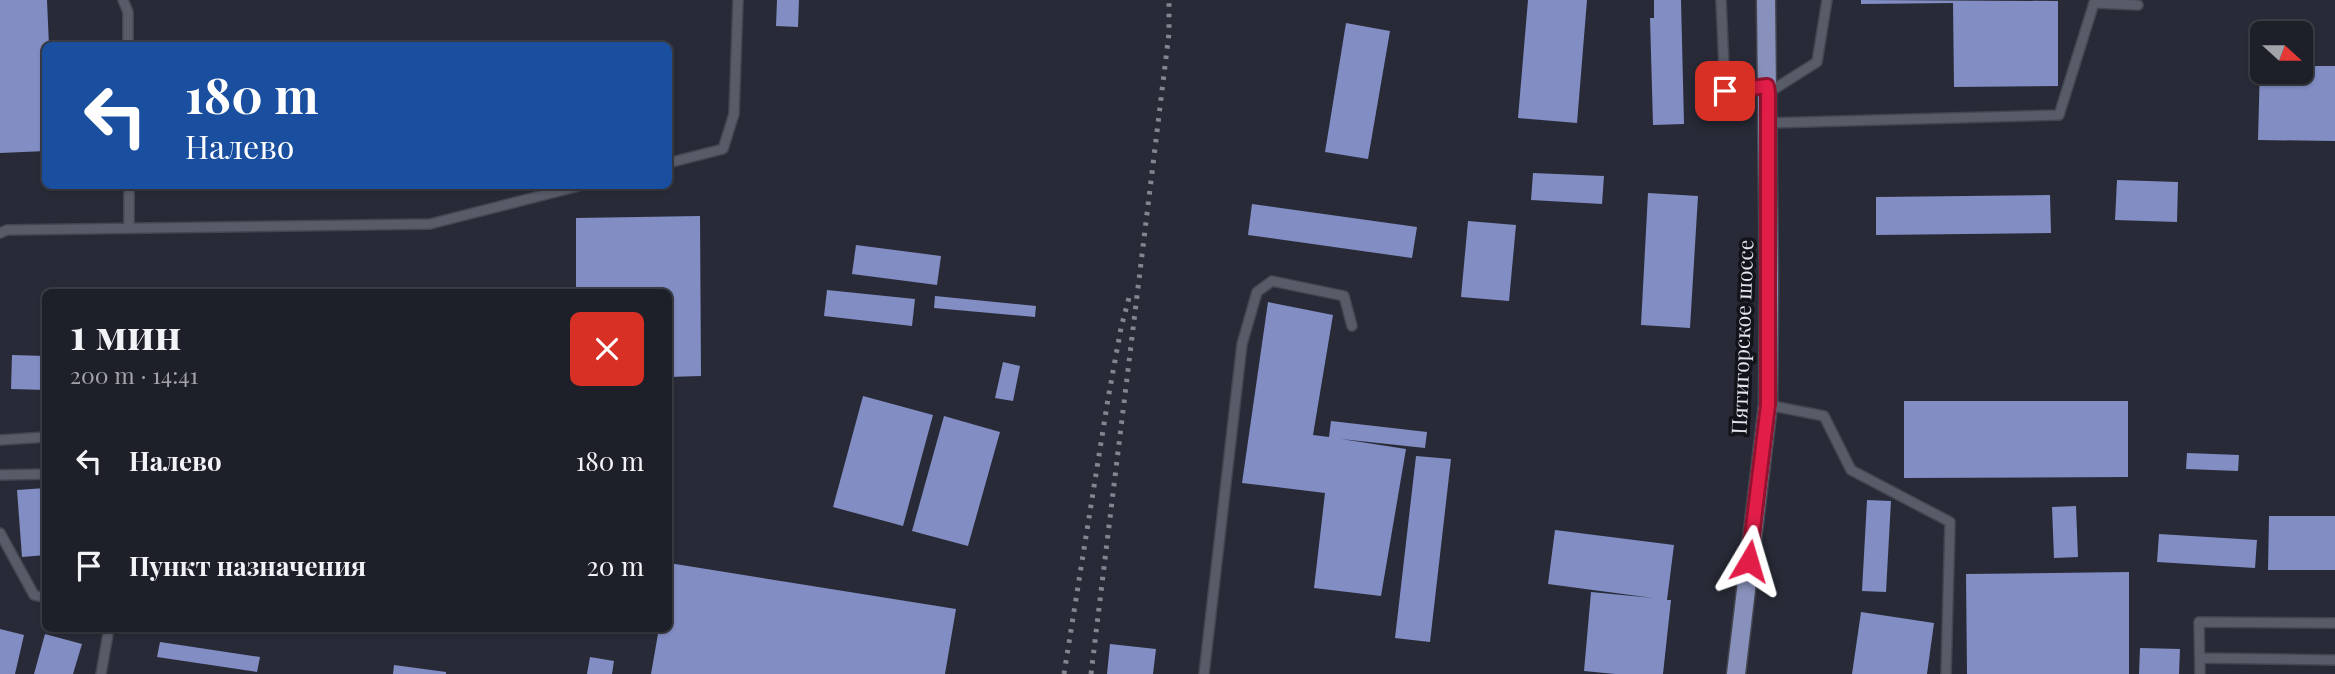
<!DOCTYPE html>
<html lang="ru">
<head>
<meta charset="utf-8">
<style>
  :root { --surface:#1e2029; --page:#2b2d35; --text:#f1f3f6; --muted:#a1a3a8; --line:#3c3e46 }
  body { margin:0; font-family:"Playfair Display",serif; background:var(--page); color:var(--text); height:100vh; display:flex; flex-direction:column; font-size:26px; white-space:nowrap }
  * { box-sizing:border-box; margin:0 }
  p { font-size:23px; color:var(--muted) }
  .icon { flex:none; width:38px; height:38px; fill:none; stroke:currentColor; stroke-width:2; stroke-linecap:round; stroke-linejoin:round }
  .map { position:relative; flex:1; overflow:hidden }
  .details { position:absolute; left:42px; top:289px; width:630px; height:343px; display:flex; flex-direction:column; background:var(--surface); border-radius:10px; box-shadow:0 2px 5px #0004,0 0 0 2px var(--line) }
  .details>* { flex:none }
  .guide { position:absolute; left:42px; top:42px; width:630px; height:147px; border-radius:10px; box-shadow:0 2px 5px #0004,0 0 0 2px var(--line); background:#1a4fa0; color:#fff; overflow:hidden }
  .needle { width:46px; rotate:111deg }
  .fabs { position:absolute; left:2250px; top:21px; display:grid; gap:14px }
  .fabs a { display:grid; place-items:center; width:63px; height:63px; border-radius:10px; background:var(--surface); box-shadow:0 2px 5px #0004,0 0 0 2px var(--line); font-size:35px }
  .pin { position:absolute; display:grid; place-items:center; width:60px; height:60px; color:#fff; margin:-30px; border-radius:14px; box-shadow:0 4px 10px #0006 }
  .me { position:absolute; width:77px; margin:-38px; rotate:7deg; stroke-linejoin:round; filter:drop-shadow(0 0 5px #0008) }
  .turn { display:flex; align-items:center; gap:24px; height:147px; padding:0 28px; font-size:32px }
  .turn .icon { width:91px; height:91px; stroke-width:2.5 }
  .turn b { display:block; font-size:49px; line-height:60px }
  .round { display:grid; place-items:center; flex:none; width:74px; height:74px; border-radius:10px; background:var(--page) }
  .summary { display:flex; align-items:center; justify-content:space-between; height:119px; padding:0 28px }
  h1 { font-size:42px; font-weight:700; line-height:52px }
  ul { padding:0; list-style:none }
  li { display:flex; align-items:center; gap:21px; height:105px; padding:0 28px }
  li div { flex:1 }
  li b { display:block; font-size:26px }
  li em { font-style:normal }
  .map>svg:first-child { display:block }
  .building { fill:#818dc3 }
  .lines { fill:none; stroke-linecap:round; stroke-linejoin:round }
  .service-casing { stroke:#444650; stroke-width:12 }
  .primary-casing { stroke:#444650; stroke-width:21 }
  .service { stroke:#585b68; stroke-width:9 }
  .primary { stroke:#8891bb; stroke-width:18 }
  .rail { stroke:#83858f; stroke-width:5; stroke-dasharray:3.5 7; stroke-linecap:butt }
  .route-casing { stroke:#92132f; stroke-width:18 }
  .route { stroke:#e11d48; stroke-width:12 }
  .labels { text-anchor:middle; stroke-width:7; stroke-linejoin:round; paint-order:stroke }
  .street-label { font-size:21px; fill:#e4e6ee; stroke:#131419 }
</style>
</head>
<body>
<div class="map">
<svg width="2335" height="674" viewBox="0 0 2335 674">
  <rect width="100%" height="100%" fill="#282b37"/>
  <!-- building -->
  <path class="building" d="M0 0H47L49 46H46V151L0 153Z
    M777 0H799L798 27 776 26Z
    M1528 0H1587L1577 123 1518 118Z
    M1654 0H1681L1684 124 1653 125 1650 18H1654Z
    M1861 0 2058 1V86L1954 87 1953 3 1861 4Z
    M1346 23 1390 31 1368 159 1325 152Z
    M2260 65H2263V72H2301V66H2335V141L2258 140Z
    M1533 173 1604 176 1602 204 1531 200Z
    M2117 180 2178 182 2177 222 2115 220Z
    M1648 193 1698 196 1690 328 1641 325Z
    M2050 195 2051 233 1876 235V197Z
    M1252 204 1417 227 1412 258 1248 235Z
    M700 216 701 376 668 377V292H576V218Z
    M1468 221 1516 225 1509 301 1461 297Z
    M856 245 941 256 937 285 852 274Z
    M827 290 915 299 912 326 824 316Z
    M935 296 1036 306 1035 317 934 308Z
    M1268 302 1333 315 1313 435 1329 437 1331 421 1427 432 1425 448 1341 439 1406 449 1381 596 1314 588 1325 493 1242 483Z
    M12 355 46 356V390L11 389Z
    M1003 362 1020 366 1013 401 995 398Z
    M863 396 933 415 903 526 833 507Z
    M1904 401H2128V477L1904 478Z
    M944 416 1000 432 968 546 912 531Z
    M2187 453 2239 455 2238 471 2186 469Z
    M1416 456 1451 459 1430 642 1395 638Z
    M46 488V555L22 557 17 490Z
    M1867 500 1891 501 1886 592 1862 591Z
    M2076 506 2078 557 2054 558 2052 507Z
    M2269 516H2335V570H2268Z
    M1555 530 1674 545 1667 600H1671L1663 674H1615L1584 671 1591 592 1653 598 1548 584Z
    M2159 534 2257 540 2255 568 2157 562Z
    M669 563 956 609 945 674H651L659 628H668Z
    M2129 572V674H1967L1966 574Z
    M1861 612 1934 623 1927 674H1852Z
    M0 629 24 635 15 674H0Z
    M45 634 82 644 73 674H34Z
    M160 642 260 657 257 672 157 657Z
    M1110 644 1156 649 1153 674H1107Z
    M2140 648 2180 649 2179 674H2139Z
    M590 657 614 661 612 674H587Z
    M394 665 446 672V674H393Z"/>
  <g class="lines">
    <defs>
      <path id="service" d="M123 0 128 12V46
        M1721 0 1725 91 1767 86
        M1768 93 1817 62 1827 0
        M1768 123 2059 115 2094 3 2138 5
        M668 163 723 149 734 114 738 0
        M129 186V227
        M0 233 7 230 430 224 579 186
        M1768 405 1824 416 1851 470 1950 522 1946 674
        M0 440 46 437
        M0 475 46 474
        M0 533 34 595 46 598
        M2200 658 2335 660
        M101 674 109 628
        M1204 674 1242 344 1257 292 1272 281 1344 296 1352 326
        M2200 674 2199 622 2335 623"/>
      <path id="primary" d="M1736 674 1768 405 1769 286 1766 0"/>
    </defs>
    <!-- service casing -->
    <use href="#service" class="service-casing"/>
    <!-- primary casing -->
    <use href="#primary" class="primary-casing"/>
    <!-- service -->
    <use href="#service" class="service"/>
    <!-- primary -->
    <use href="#primary" class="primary"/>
    <!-- rail -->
    <path class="rail" d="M1064 674 1108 399 1121 328 1130 294
      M1091 674 1169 33V0"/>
  </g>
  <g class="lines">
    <defs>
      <path id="route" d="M1725 91 1767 86 1768 93V405L1749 561"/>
    </defs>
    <!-- route casing -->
    <use href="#route" class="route-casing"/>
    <!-- route -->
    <use href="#route" class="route"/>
  </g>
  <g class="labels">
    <!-- street labels -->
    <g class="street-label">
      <text transform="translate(1743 337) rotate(-88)" y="7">Пятигорское шоссе</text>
    </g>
  </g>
</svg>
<div class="fabs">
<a><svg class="needle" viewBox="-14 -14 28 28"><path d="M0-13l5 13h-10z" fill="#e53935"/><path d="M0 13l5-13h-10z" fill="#a1a3a8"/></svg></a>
</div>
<div class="pin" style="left:1725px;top:91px;background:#d93025"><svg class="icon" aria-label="arrive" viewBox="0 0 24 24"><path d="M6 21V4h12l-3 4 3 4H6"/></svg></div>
<svg class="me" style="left:1749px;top:561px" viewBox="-20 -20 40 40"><path d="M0-17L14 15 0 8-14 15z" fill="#e11d48" stroke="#fff" stroke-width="4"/></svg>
<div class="guide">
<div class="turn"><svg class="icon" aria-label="left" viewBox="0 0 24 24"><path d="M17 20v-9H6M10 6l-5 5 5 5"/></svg><div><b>180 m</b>Налево</div></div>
</div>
<section class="details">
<div class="summary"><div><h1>1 мин</h1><p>200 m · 14:41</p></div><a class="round" style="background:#d93025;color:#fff"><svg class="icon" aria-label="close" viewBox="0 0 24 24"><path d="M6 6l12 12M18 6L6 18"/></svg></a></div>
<ul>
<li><svg class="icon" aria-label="left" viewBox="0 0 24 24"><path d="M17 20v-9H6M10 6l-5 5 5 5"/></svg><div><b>Налево</b></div><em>180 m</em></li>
<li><svg class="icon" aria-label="arrive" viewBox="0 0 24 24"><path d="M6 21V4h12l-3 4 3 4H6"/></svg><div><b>Пункт назначения</b></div><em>20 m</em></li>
</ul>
</section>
</div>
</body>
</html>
